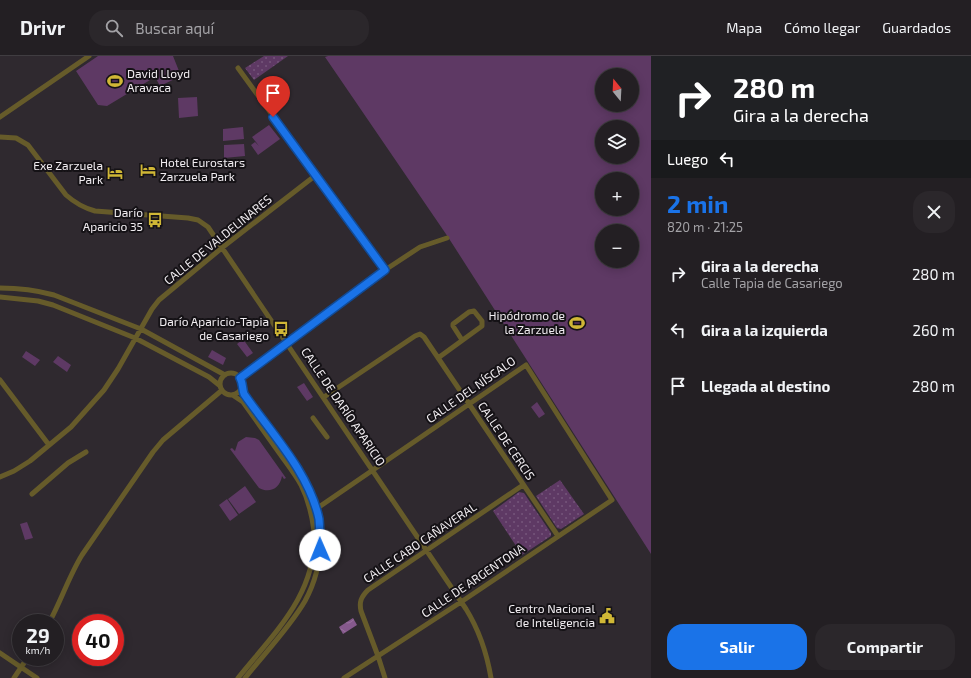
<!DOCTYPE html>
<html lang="es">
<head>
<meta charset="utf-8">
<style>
  :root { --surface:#231f23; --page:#2b272b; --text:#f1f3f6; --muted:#a3a2a6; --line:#403d41; --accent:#1a73e8 }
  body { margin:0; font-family:"Exo 2",sans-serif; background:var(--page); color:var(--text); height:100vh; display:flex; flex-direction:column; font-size:15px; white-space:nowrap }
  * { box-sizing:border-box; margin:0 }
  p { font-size:13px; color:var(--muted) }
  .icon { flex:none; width:22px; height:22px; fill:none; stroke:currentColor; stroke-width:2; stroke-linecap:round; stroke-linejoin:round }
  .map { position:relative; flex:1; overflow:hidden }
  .side { display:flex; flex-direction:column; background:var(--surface); width:320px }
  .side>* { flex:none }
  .top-card { background:#202124; color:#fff; overflow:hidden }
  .needle { width:26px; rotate:342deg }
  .controls { position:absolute; left:595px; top:12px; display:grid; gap:8px }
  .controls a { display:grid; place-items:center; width:44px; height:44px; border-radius:50%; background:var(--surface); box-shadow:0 2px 10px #0003,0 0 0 1px var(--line); font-size:20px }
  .speed { position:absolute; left:12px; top:558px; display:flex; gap:8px; font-size:20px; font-weight:700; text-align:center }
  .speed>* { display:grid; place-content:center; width:52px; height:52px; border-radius:50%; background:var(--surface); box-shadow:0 2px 10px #0003,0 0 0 1px var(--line); line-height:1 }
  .speed small { font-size:10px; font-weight:400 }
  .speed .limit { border:6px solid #d22; background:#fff; color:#111 }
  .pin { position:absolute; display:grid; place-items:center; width:34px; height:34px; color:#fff; margin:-41px -17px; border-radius:50% 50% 50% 0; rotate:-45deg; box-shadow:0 0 4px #0007 }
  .pin .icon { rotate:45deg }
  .me { position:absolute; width:44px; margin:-22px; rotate:359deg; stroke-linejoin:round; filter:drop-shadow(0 0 3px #0008) }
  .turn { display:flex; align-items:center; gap:14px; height:84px; padding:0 16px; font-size:18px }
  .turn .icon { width:52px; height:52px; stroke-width:2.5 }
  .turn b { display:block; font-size:28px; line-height:34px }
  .then { display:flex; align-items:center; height:38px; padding:0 16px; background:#0003; gap:8px; font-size:15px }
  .round { display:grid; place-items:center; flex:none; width:42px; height:42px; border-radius:16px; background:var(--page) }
  .overview { display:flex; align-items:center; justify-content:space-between; height:68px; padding:0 16px }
  h1 { font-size:24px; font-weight:700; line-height:30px; color:var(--accent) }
  .button { display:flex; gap:8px; margin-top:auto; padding:8px 16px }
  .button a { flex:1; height:46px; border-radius:16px; background:var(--accent); color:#fff; font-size:16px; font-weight:700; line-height:46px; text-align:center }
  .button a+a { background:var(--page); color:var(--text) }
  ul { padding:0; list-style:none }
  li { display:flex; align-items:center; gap:12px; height:56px; padding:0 16px }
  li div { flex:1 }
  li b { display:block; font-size:15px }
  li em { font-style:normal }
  header { display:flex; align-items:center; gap:24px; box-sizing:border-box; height:56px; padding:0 20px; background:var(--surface); border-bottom:1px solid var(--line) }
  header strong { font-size:19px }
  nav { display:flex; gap:22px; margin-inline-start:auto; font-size:14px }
  .search { width:280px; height:36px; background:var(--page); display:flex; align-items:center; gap:10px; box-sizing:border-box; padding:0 14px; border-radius:16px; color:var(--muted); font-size:15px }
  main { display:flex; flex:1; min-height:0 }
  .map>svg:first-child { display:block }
  .park { fill:url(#park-dots) }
  .pitch { fill:#5e3964; fill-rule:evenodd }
  .water { fill:url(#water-waves) }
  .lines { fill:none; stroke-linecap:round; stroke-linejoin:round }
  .minor { stroke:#665b2a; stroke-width:5 }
  .route-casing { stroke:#114b97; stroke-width:10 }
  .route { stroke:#1a73e8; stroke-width:7 }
  .labels { text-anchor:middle; stroke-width:4; stroke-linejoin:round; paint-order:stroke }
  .poi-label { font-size:12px; fill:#f1edf1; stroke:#151216; text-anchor:end }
  .street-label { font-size:12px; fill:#f1edf1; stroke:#151216 }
</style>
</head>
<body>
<header>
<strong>Drivr</strong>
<div class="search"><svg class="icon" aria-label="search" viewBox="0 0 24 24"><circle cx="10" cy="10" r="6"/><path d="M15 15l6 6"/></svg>Buscar aquí</div>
<nav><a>Mapa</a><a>Cómo llegar</a><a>Guardados</a></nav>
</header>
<main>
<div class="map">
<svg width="651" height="622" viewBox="0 0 651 622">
  <defs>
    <pattern id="park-dots" width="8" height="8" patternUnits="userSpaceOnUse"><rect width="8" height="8" fill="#5e3964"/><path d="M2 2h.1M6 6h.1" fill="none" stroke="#76567b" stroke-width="1.8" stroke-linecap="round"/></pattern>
    <pattern id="water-waves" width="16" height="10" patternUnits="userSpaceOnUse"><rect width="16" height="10" fill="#86598d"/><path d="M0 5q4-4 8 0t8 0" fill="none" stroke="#98719e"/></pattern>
  </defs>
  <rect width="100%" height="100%" fill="#2f292f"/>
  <!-- park -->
  <path class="park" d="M264 0H288L254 24 245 12Z
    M560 424 584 458 561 473 557 472 536 440Z
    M519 436 524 437 551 477V480L522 499 493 455Z"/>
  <!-- pitch -->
  <path class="pitch" d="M98 0H173L181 20 160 30 155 21 107 50 98 49 76 15Z
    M328 0H651V498L448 181 325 1ZM602 19H632V49H602ZM602 71H632V101H602ZM602 123H632V153H602ZM602 175H632V205H602Z
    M197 41 198 60 179 62 178 42Z
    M269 69 280 83 258 99 251 89 255 86 259 90 252 81Z
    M243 71 244 83 223 85V73Z
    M244 88 245 100 224 102V89Z
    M243 283 253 297 247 301 237 288Z
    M212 294 226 302 223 309 208 301Z
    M26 295 40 304 35 310 22 301Z
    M58 300 71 309 67 316 53 306Z
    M304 327 313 341 307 345 297 331Z
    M537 346 545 358 539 362 531 351Z
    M246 381 255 382 259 384 286 422 284 423 282 420C280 432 270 438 259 432L230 393 232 392 235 395 238 386Z
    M245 430 256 446 239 458 228 443Z
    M227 443 238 459 230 465 219 449Z
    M27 466 33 482 25 484 20 468Z"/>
  <!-- water -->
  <path class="water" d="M353 562 357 569 343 578 339 571Z"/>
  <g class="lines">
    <!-- minor -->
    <path class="minor" d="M238 12 385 214
      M0 61 89 0
      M0 81 16 82 28 89 66 139C75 147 84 152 95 155L188 162 198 164 208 171 466 553C479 574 487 598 491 622
      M0 232C18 232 36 234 54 239L141 273 225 319
      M0 241 38 245 53 249 135 282 209 321 219 329
      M438 302 482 270V265L474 255 469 256 453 268V270L462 284
      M220 328a11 11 0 1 1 22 0a11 11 0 1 1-22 0Z
      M240 322 385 214 420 191 447 182
      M0 324 49 389
      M242 332 298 414C322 455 329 501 305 545 290 571 264 598 245 622
      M234 340 243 346C255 363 268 381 280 398 287 408 295 418 301 429 308 443 312 459 314 475 318 537 274 577 238 622
      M324 341 415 280 420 278 424 281 558 480
      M313 362 327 381
      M0 421 14 415 30 405 71 371 104 334 118 313 152 253 159 244 223 191 316 119
      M32 438 68 407 86 396
      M316 453 526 309 612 444 461 546 344 622
      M49 567C61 545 69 520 82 499L153 396 163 384 221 335
      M0 597 37 622
      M14 622 28 601
      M385 622 378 600 361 555C359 546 361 541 368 534L523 429"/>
  </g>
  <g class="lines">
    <defs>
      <path id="route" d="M273 61 385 214 240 322C243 327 242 332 244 338 271 377 309 416 319 463 320 474 320 484 320 494"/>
    </defs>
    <!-- route casing -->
    <use href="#route" class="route-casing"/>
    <!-- route -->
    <use href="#route" class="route"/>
  </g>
  <!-- icons -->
  <defs>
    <symbol id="stadium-bare" viewBox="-9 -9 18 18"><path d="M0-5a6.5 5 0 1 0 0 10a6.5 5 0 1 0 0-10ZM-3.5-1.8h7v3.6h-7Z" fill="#d0b736" stroke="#151216" stroke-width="2.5" paint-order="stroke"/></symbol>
    <symbol id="hotel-bare" viewBox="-9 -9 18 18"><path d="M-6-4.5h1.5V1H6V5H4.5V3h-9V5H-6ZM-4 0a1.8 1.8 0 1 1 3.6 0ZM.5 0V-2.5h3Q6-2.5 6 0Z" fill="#d0b736" stroke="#151216" stroke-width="2.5" paint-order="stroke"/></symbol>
    <symbol id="bus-bare" viewBox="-9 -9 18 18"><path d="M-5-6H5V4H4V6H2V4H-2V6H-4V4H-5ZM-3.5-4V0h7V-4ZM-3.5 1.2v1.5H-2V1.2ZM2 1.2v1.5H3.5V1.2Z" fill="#d0b736" stroke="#151216" stroke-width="2.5" paint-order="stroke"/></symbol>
    <symbol id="civic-bare" viewBox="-9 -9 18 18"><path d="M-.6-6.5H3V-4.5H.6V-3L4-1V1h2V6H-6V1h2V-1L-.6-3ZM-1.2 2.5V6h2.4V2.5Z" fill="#d0b736" stroke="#151216" stroke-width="2.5" paint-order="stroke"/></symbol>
  </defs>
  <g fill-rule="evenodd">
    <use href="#stadium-bare" x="104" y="14" width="22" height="22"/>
    <use href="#hotel-bare" x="137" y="103" width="22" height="22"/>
    <use href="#hotel-bare" x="104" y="106" width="22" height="22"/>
    <use href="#bus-bare" x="144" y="153" width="22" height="22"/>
    <use href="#stadium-bare" x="566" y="256" width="22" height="22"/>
    <use href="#bus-bare" x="270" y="262" width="22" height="22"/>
    <use href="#civic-bare" x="596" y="549" width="22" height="22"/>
  </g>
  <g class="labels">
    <!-- poi labels -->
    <g class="poi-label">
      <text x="127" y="22" text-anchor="start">David Lloyd<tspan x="127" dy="14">Aravaca</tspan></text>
      <text x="160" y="111" text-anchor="start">Hotel Eurostars<tspan x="160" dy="14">Zarzuela Park</tspan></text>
      <text x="103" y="114">Exe Zarzuela<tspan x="103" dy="14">Park</tspan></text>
      <text x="143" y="161">Darío<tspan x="143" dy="14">Aparicio 35</tspan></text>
      <text x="565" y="264">Hipódromo de<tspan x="565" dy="14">la Zarzuela</tspan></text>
      <text x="269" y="270">Darío Aparicio-Tapia<tspan x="269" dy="14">de Casariego</tspan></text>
      <text x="595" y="557">Centro Nacional<tspan x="595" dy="14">de Inteligencia</tspan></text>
    </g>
    <!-- street labels -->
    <g class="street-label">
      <text transform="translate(218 184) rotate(-39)" y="4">CALLE DE VALDELINARES</text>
      <text transform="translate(471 334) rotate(-35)" y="4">CALLE DEL NÍSCALO</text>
      <text transform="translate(343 351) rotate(56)" y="4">CALLE DE DARÍO APARICIO</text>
      <text transform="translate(506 385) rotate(56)" y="4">CALLE DE CERCIS</text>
      <text transform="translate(420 487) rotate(-34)" y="4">CALLE CABO CAÑAVERAL</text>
      <text transform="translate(473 525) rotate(-34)" y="4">CALLE DE ARGENTONA</text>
    </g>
  </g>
</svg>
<div class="controls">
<a><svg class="needle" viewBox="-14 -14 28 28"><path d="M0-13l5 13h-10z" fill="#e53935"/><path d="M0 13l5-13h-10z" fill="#a3a2a6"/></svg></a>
<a><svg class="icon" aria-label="layers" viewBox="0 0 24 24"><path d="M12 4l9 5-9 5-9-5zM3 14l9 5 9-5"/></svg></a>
<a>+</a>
<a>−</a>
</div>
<div class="speed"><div>29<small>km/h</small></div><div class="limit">40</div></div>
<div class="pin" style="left:273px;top:61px;background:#d93025"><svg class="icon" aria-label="arrive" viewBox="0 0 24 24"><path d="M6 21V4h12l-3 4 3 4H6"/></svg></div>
<svg class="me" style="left:320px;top:494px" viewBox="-20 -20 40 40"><circle r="19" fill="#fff"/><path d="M0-13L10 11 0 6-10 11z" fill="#1a73e8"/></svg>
</div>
<section class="side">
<div class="top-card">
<div class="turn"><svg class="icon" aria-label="right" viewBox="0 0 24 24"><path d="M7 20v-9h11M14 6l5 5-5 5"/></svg><div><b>280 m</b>Gira a la derecha</div></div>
<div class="then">Luego<svg class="icon" aria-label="left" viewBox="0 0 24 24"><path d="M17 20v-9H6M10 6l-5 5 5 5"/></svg></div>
</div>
<div class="overview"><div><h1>2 min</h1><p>820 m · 21:25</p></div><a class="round"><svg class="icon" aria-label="close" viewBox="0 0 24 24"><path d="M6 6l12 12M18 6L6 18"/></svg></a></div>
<ul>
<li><svg class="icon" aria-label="right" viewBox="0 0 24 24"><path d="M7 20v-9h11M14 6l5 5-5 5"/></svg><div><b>Gira a la derecha</b><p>Calle Tapia de Casariego</p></div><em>280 m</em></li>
<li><svg class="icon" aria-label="left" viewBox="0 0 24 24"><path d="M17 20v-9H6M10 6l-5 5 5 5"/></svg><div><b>Gira a la izquierda</b></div><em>260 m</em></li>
<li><svg class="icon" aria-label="arrive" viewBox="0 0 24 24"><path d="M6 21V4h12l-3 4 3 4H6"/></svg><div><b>Llegada al destino</b></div><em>280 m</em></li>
</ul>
<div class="button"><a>Salir</a><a>Compartir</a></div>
</section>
</main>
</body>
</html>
